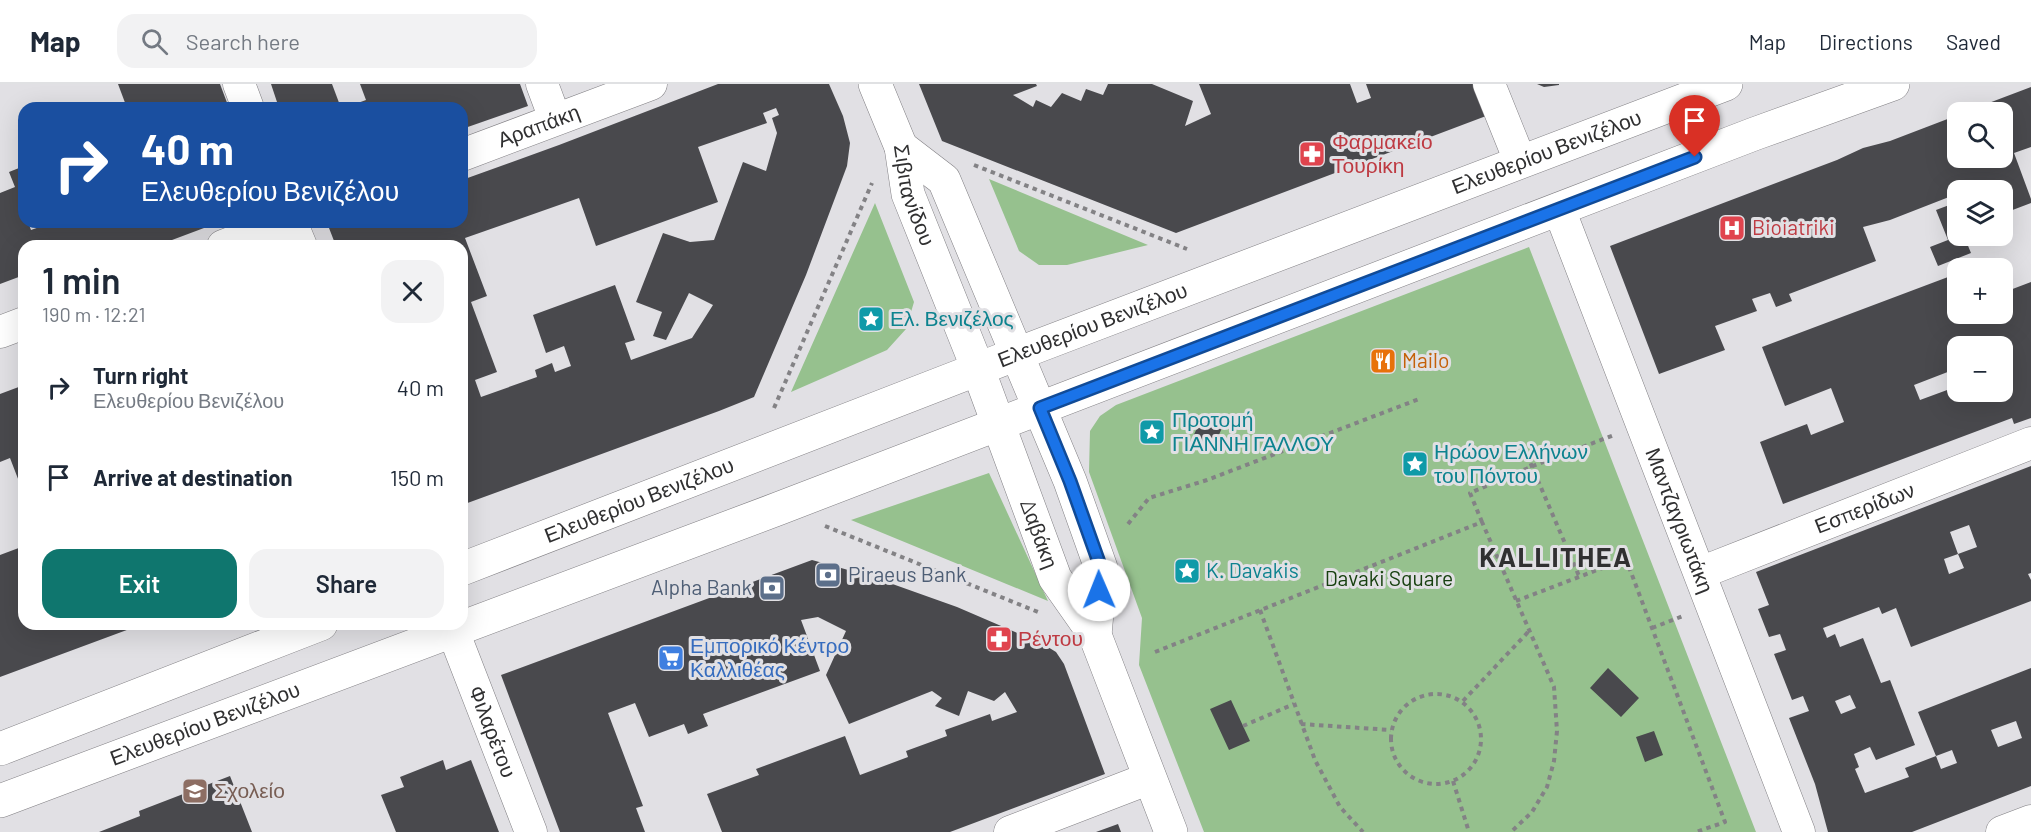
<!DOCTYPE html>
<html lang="en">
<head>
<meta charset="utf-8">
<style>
  :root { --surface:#fff; --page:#f2f2f3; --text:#1f2937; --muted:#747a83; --line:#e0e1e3; --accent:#0f766e }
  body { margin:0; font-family:Barlow,sans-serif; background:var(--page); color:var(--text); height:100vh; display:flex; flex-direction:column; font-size:22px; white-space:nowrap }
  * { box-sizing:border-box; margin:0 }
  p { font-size:20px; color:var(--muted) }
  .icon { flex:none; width:33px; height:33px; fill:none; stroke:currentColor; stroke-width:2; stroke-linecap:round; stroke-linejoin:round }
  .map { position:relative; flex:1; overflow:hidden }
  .details { position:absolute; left:18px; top:156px; width:450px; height:390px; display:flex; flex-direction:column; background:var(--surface); border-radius:18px; box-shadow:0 6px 24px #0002 }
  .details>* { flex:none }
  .banner { position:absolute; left:18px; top:18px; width:450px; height:126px; border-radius:18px; box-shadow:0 6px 24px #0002; background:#1a4fa0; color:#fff; overflow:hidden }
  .controls { position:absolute; left:1947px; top:18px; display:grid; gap:12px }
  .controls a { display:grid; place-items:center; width:66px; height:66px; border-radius:12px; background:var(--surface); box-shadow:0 6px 24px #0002; font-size:30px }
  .pin { position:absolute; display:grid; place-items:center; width:51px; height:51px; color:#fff; margin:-62px -26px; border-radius:50% 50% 50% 0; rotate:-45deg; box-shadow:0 0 6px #0007 }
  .pin .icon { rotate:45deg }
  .me { position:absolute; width:66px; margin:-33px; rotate:359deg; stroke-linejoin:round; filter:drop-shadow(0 0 4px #0008) }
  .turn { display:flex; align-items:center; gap:21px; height:126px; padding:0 24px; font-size:27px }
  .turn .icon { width:78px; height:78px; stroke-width:2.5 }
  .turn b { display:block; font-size:42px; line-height:51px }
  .round { display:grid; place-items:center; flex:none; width:63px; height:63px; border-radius:18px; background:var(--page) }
  .head { display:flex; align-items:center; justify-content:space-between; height:102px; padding:0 24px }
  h1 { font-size:36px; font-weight:600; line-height:45px }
  .primary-button { display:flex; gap:12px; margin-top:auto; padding:12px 24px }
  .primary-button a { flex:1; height:69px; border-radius:18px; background:var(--accent); color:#fff; font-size:24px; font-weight:600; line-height:69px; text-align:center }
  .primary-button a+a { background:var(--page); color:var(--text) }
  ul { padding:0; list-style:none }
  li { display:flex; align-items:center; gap:18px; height:90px; padding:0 24px }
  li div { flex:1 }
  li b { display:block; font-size:22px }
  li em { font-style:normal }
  header { display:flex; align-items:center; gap:36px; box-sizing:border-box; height:84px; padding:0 30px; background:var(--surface); border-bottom:2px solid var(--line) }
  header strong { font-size:28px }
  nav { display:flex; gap:33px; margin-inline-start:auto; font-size:21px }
  .search { width:420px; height:54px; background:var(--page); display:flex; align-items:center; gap:15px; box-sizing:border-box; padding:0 21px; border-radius:18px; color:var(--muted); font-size:22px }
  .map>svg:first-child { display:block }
  .green { fill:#96c18e }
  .building { fill:#49494d; fill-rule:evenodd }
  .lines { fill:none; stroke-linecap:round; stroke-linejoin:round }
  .street-casing { stroke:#807f83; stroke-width:33 }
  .secondary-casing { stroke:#807f83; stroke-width:34 }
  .primary-casing { stroke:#807f83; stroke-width:34 }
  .path { stroke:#838285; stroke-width:4; stroke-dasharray:4.5 4.5; stroke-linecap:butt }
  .street { stroke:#fff; stroke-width:32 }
  .secondary { stroke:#fff; stroke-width:33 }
  .primary { stroke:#fff; stroke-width:33 }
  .route-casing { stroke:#114b97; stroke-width:15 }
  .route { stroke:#1a73e8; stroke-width:10 }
  .labels { text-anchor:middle; stroke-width:6; stroke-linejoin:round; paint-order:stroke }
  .street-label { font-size:21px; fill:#303031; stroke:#e1e0e4 }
  .health-label { font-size:21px; fill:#be3a42; stroke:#e1e0e4; text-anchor:start }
  .culture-label { font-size:21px; fill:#0d838f; stroke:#e1e0e4; text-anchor:start }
  .food-label { font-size:21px; fill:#c56008; stroke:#e1e0e4; text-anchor:start }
  .service-label { font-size:21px; fill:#4e5e75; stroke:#e1e0e4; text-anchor:start }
  .park-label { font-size:21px; fill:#17400f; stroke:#e1e0e4 }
  .shop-label { font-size:21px; fill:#366cbe; stroke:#e1e0e4; text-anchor:start }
  .education-label { font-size:21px; fill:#785e54; stroke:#e1e0e4; text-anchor:start }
  .district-label { font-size:27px; font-weight:bold; letter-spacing:1.5px; fill:#303031; stroke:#e1e0e4 }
</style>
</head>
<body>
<header>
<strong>Map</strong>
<div class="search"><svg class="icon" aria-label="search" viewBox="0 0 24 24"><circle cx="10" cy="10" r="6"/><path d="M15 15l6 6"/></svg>Search here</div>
<nav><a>Map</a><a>Directions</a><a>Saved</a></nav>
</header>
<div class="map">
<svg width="2031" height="748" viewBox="0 0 2031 748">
  <rect width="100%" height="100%" fill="#e1e0e4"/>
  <!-- green -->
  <path class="green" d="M989 95 1148 161 1067 181H1039L1019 167Z
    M875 119 914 218 906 245 887 266 791 308Z
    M1529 163 1756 748H1204L1139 581 1142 534 1089 388 1090 347 1100 332 1116 321Z
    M989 389 1048 517 851 436Z"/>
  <!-- building -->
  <path class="building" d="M118 0H220L229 24H127Z
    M271 0H332L341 24H279Z
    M360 0H520L528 22 462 45V24H344L366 16Z
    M718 0H829L843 32 850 59 847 82 835 114 806 191 754 313 719 327 462 421V162H336L329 144 347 138H462V96L559 61ZM776 24 779 31 772 34 777 49 766 87 743 78 714 156 690 158 663 149 636 218 662 228 653 252 666 256 689 209 713 221 692 254 631 276 625 259 635 256 615 201 533 231 546 269 564 262 571 282 555 288 552 279 535 286 537 293 481 313 475 296 497 288 471 218 487 212 465 154 579 114 596 162 718 118 698 63 767 39 763 29Z
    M919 0H1036L1037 2 1013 11 1033 23 1036 16 1051 23 1062 9 1081 17 1086 5 1103 11 1108 0H1152L1193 17 1185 42 1211 30 1199 0H1350L1357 19 1371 14 1366 0H1483L1494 29 1176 149 942 57Z
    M1537 0H1559V1L1544 3Z
    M2031 3V63L2014 69 2031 115V119L2002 130V106H1958V152H1964L1971 169 1938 182 1930 163 1948 156 1936 126 1952 120 1949 113 1890 136 1863 143 1876 177 1789 210 1792 217 1776 223 1770 209 1752 215 1757 227 1715 242 1725 266 1659 290 1610 162 1837 76 1863 64 1890 57 1958 31V74H2002V28H1965Z
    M24 82V138H28L31 146 45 141 43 138H220L156 162H24V191L0 200V109L15 103 9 88Z
    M1956 190 1958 230H2002V209L2031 198V334L2014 340 2012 334 1783 420 1760 358 1807 340 1811 351 1844 338 1831 304 1785 322 1762 263ZM1958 262H2002V308H1958V302L1920 316 1914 301 1958 284Z
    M24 301V399L20 400 10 374 0 378V310Z
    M1201 335 1222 344 1213 364 1192 355Z
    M2031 382V489L2028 490 2031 496V517L1911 563 1896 524 1882 530 1879 523 1823 544 1827 554 1835 550 1840 563 1863 554 1881 599 1890 596 1915 661 1876 676 1870 663 1854 670 1859 683 1855 685 1865 709 1909 693 1905 684 1936 672 1941 685 1957 679 1952 666 1936 672 1918 628 2031 584V702L1912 748H1828L1815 700 1789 634 1809 627 1803 612 1792 616 1774 570 1786 566 1780 550 1769 553 1758 525 1769 521 1756 488ZM1969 441 1977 463 1958 470 1964 484 1949 490 1944 475 1958 470 1950 448ZM1850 611 1856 624 1841 630 1835 617ZM2016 637 2022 654 1998 663 1991 646Z
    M24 462V540H143L0 593V471Z
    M812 476 870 492 957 523 1043 560 1056 568 1064 580 1105 690 950 748H722L707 710 759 691 756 685 845 652 860 691 908 673 906 667 947 652 945 646 990 630 992 637 1017 628 1005 608 994 617 968 607 959 632 935 622 942 614 932 607 849 640 826 591 846 547 818 533 801 536 820 587 703 630 708 642 688 650 684 640 649 653 635 619 608 629 643 722 636 724 645 748H560L501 591Z
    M1608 584 1639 614 1621 633 1590 604Z
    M1231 616 1250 657 1229 666 1210 625Z
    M1654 647 1663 671 1645 678 1636 653Z
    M443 676 446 686 471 676 499 748H396L381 711 404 703 400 693Z
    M230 692 252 748H99L140 732 139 727Z
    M1118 740 1121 748H1096Z"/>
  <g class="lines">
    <defs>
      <g id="street">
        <path d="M239 0 248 24"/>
        <path d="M542 0 555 35"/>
        <path d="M1489 0 1520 77"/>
        <path id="s1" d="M462 71 651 0"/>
        <path id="s2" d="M1559 125 1799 748"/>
        <path d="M291 138 301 162"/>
        <path d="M223 162 285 138"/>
        <path d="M0 248 24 239"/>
        <path id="s3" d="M1700 489 2031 359"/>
        <path id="s4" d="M453 547 531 748"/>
        <path d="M1010 748 1150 694"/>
        <path d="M2002 748 2031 737"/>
      </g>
      <g id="secondary">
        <path id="s5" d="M875 0 901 63 908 110 978 285 1055 494 1095 551 1171 748"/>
        <path d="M901 63 944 96 1070 397 1101 484 1095 551"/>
      </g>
      <g id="primary">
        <path id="s6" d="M462 485 1017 270 1726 0"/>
        <path d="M0 665 321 540"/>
        <path id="s7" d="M0 717 780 424 1754 50 1893 0"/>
      </g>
    </defs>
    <!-- street casing -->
    <use href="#street" class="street-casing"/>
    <!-- secondary casing -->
    <use href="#secondary" class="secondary-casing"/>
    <!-- primary casing -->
    <use href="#primary" class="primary-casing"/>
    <!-- path -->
    <path class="path" d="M974 81 1187 165
      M774 324 872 99
      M1527 371 1579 492
      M1482 438 1470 409 1533 382 1614 351
      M1128 440 1149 414 1207 396 1419 315
      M825 442 1038 528
      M1516 517 1626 475 1725 738 1696 748
      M1260 526 1315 676 1340 723 1363 748
      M1652 544 1683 532
      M1155 568 1482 438 1554 603 1557 647 1554 677 1547 703 1532 728 1511 748
      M1391 655a45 45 0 1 1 90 0a45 45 0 1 1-90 0Z
      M1463 617 1529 547
      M1301 640 1391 646
      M1243 642 1294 620
      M1453 697 1469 748"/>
    <!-- street -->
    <use href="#street" class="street"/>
    <!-- secondary -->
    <use href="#secondary" class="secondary"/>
    <!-- primary -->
    <use href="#primary" class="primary"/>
  </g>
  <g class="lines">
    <defs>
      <path id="route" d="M1099 506 1101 484 1070 397 1040 324 1695 73"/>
    </defs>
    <!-- route casing -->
    <use href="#route" class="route-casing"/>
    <!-- route -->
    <use href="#route" class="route"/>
  </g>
  <!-- icons -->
  <defs>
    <symbol id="pharmacy-square" viewBox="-11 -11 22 22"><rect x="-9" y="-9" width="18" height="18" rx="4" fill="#e0444e" stroke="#e1e0e4"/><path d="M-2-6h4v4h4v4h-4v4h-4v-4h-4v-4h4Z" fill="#fff"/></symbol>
    <symbol id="hospital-square" viewBox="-11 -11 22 22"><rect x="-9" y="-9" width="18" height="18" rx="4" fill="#e0444e" stroke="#e1e0e4"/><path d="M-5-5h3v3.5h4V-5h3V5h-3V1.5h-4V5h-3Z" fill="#fff"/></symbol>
    <symbol id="sight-square" viewBox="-11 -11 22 22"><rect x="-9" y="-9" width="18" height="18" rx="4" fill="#0f9aa8" stroke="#e1e0e4"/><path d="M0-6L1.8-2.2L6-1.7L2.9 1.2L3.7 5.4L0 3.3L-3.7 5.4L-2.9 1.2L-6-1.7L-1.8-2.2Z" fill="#fff"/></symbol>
    <symbol id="restaurant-square" viewBox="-11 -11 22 22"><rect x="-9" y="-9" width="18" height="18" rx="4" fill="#e8710a" stroke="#e1e0e4"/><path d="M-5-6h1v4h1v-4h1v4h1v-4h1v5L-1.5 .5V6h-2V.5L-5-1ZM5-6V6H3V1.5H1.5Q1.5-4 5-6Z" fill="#fff"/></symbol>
    <symbol id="bank-square" viewBox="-11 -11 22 22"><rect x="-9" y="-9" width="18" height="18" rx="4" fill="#5c6f8a" stroke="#e1e0e4"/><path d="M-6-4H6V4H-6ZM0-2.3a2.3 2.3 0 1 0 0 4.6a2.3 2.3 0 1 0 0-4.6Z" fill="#fff"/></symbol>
    <symbol id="supermarket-square" viewBox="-11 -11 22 22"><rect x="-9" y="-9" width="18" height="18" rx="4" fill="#3f7fe0" stroke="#e1e0e4"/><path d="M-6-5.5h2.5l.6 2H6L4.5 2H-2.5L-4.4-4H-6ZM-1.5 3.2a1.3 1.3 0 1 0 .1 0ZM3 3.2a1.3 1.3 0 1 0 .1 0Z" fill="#fff"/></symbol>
    <symbol id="school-square" viewBox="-11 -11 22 22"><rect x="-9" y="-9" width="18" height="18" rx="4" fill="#8d6e63" stroke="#e1e0e4"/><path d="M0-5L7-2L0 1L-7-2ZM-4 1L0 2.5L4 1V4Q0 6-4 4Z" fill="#fff"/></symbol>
  </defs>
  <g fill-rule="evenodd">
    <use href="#pharmacy-square" x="1297" y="55" width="30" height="30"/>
    <use href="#hospital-square" x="1717" y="129" width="30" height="30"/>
    <use href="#sight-square" x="856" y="220" width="30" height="30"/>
    <use href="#restaurant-square" x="1368" y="262" width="30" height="30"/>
    <use href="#sight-square" x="1137" y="333" width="30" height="30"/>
    <use href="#sight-square" x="1400" y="365" width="30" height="30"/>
    <use href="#sight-square" x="1172" y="472" width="30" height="30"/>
    <use href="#bank-square" x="813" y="476" width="30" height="30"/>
    <use href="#bank-square" x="757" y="489" width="30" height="30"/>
    <use href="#pharmacy-square" x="984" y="540" width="30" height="30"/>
    <use href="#supermarket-square" x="656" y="559" width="30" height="30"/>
    <use href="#school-square" x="180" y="692" width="30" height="30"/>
  </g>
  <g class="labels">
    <!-- street labels -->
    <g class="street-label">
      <text dy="7" stroke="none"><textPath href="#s1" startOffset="82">Αραπάκη</textPath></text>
      <text dy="7" stroke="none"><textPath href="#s6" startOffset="1162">Ελευθερίου Βενιζέλου</textPath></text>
      <text dy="7" stroke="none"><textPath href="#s5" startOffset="118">Σιβιτανίδου</textPath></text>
      <text dy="7" stroke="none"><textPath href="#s6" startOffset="676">Ελευθερίου Βενιζέλου</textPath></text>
      <text dy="7" stroke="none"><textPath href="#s6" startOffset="190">Ελευθερίου Βενιζέλου</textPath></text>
      <text dy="7" stroke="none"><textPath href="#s3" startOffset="177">Εσπερίδων</textPath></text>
      <text dy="7" stroke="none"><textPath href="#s2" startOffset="334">Μαντζαγριωτάκη</textPath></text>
      <text dy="7" stroke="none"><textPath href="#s5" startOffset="480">Δαβάκη</textPath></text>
      <text dy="7" stroke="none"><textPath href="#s7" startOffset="219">Ελευθερίου Βενιζέλου</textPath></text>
      <text dy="7" stroke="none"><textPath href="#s4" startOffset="108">Φιλαρέτου</textPath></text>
    </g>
    <!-- health labels -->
    <g class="health-label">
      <text x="1332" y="65">Φαρμακείο<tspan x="1332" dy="24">Τουρίκη</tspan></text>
      <text x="1752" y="151">Bioiatriki</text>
      <text x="1018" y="562">Ρέντου</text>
    </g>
    <!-- culture labels -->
    <g class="culture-label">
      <text x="890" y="242">Ελ. Βενιζέλος</text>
      <text x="1172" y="343">Προτομή<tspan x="1172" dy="24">ΓΙΑΝΝΗ ΓΑΛΛΟΥ</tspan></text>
      <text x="1434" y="375">Ηρώον Ελλήνων<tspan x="1434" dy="24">του Πόντου</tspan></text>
      <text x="1206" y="494">K. Davakis</text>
    </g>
    <!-- food labels -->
    <g class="food-label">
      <text x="1402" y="284">Mailo</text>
    </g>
    <!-- service labels -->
    <g class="service-label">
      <text x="848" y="498">Piraeus Bank</text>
      <text x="752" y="511" text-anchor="end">Alpha Bank</text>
    </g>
    <!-- park labels -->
    <g class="park-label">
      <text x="1389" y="502">Davaki Square</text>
    </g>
    <!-- shop labels -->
    <g class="shop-label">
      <text x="690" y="569">Εμπορικό Κέντρο<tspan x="690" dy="24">Καλλιθέας</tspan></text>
    </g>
    <!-- education labels -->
    <g class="education-label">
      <text x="214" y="714">Σχολείο</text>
    </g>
    <!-- district labels -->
    <g class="district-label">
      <text x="1556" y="483">KALLITHEA</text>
    </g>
  </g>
</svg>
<div class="controls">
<a><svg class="icon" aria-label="search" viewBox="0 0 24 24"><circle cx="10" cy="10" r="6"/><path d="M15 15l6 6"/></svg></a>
<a><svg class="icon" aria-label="layers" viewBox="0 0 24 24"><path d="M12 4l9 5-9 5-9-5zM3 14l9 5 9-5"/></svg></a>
<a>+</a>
<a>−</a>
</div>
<div class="pin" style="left:1695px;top:73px;background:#d93025"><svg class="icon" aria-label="arrive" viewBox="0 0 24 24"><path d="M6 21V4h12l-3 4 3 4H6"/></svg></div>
<svg class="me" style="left:1099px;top:506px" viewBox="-20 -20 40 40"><circle r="19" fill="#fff"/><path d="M0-13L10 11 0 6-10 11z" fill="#1a73e8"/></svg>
<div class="banner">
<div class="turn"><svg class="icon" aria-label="right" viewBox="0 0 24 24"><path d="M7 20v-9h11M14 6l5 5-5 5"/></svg><div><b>40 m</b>Ελευθερίου Βενιζέλου</div></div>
</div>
<section class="details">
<div class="head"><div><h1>1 min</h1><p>190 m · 12:21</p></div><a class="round"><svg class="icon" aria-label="close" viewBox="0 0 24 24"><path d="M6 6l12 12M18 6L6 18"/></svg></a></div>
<ul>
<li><svg class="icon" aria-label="right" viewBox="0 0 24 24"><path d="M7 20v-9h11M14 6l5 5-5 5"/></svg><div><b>Turn right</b><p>Ελευθερίου Βενιζέλου</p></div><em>40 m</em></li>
<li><svg class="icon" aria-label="arrive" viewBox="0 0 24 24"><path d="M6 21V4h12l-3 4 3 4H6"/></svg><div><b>Arrive at destination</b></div><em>150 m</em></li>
</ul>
<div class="primary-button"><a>Exit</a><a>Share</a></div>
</section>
</div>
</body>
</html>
